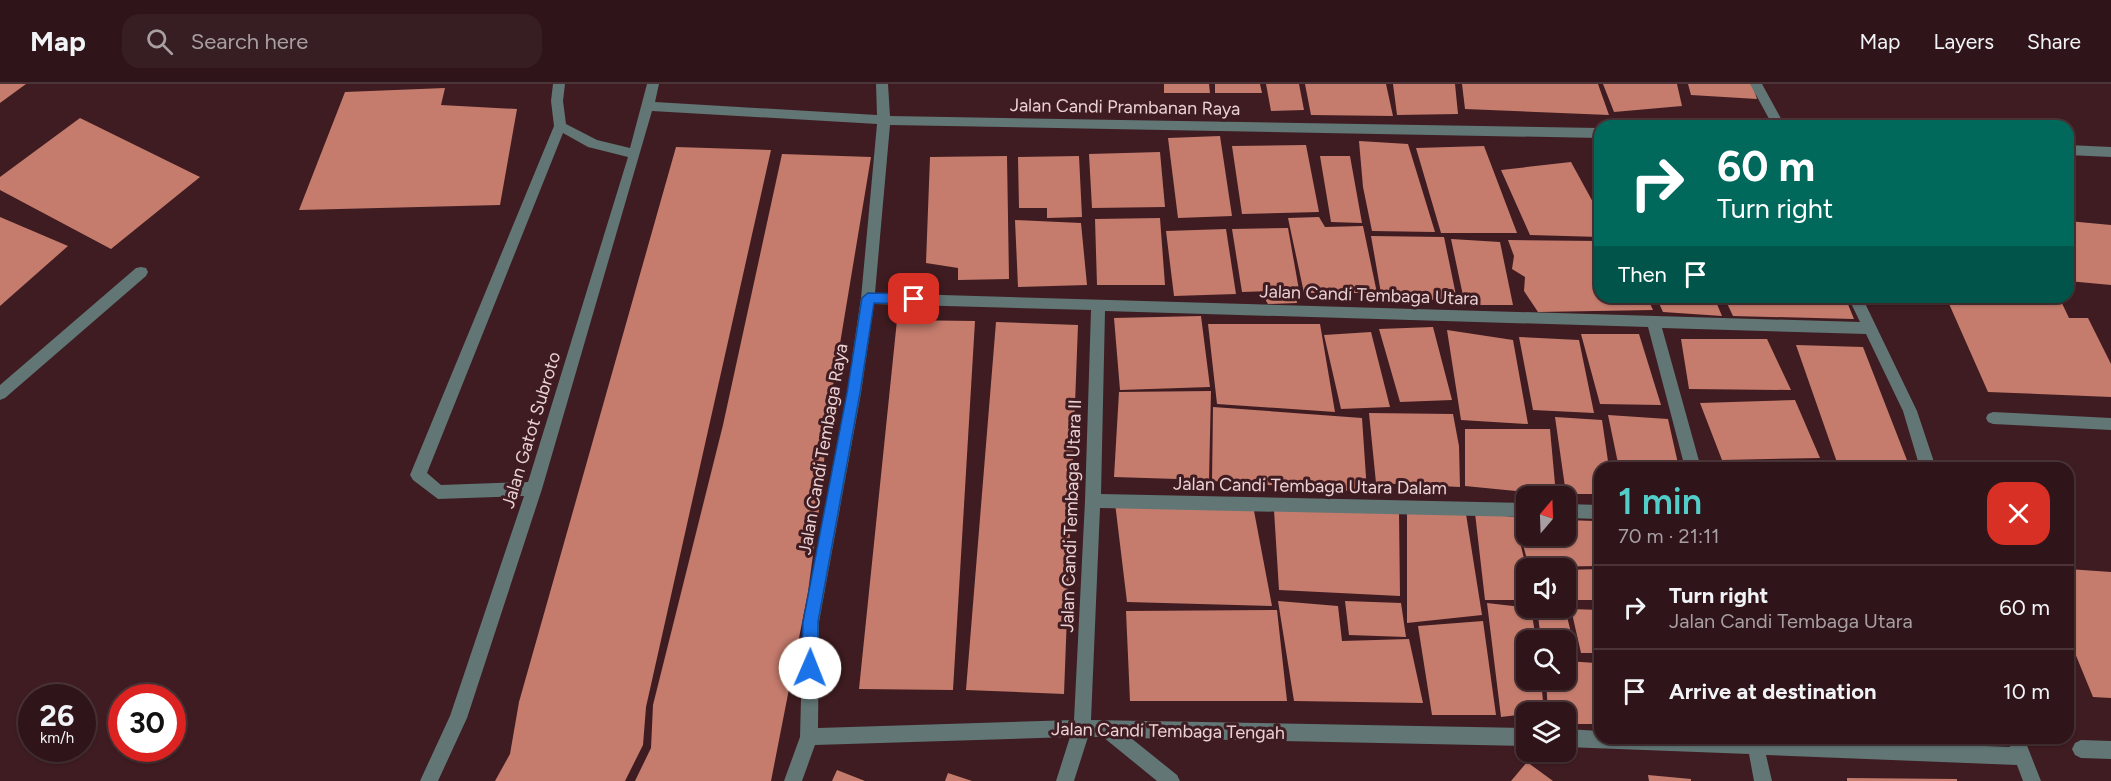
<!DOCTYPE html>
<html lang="en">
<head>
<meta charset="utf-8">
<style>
  :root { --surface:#2f1519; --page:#371e22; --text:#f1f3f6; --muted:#a79fa2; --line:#4a3438; --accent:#53cdca }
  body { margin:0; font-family:Figtree,sans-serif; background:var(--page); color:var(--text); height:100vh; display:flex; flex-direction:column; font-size:22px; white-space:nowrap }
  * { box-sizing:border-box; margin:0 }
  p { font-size:20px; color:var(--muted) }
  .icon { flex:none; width:33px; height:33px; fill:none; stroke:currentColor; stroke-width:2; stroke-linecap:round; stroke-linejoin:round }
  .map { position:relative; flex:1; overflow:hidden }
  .drawer { position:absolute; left:1594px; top:378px; width:480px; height:282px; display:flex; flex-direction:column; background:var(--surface); border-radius:18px; box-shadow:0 2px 4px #0004,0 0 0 2px var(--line) }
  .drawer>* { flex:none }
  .banner { position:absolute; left:1594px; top:36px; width:480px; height:183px; border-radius:18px; box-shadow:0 2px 4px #0004,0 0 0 2px var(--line); background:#00695c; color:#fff; overflow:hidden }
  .needle { width:39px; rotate:19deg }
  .buttons { position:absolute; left:1516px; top:402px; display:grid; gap:12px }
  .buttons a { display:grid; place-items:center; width:60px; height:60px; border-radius:12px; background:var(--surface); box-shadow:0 2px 4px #0004,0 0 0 2px var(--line); font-size:30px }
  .speed { position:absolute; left:18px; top:600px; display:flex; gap:12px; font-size:30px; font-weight:700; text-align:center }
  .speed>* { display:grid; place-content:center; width:78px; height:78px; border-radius:50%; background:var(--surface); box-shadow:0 2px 4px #0004,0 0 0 2px var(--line); line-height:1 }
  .speed small { font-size:15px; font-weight:400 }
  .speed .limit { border:9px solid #d22; background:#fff; color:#111 }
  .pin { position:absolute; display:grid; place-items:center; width:51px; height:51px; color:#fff; margin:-26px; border-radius:12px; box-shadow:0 3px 9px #0006 }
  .me { position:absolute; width:66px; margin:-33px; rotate:1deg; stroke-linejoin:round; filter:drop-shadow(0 0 4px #0008) }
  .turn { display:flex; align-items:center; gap:21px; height:126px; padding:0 24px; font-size:27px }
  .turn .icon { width:78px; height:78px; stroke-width:2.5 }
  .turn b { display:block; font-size:42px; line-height:51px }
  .then { display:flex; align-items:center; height:57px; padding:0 24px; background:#0003; gap:12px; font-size:22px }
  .round { display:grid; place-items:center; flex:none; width:63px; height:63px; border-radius:18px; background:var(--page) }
  .overview { display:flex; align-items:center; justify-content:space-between; height:102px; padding:0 24px }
  h1 { font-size:36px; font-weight:600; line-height:45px; color:var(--accent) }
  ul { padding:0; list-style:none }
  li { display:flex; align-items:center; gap:18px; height:84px; padding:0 24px; border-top:2px solid var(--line) }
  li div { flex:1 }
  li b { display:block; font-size:22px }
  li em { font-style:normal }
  header { display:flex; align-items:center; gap:36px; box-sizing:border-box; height:84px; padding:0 30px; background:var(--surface); border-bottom:2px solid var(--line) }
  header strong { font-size:28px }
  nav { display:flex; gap:33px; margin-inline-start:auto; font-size:21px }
  .search { width:420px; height:54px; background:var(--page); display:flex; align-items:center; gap:15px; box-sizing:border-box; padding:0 21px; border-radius:18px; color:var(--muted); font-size:22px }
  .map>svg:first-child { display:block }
  .building { fill:#c57c6d }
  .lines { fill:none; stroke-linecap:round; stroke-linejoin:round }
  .minor { fill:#617675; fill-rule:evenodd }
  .route { fill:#1a73e8; stroke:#114b97; stroke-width:1.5 }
  .labels { text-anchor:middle; stroke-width:6; stroke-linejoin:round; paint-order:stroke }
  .street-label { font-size:18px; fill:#ead2d4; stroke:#3f1c21 }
</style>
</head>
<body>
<header>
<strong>Map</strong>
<div class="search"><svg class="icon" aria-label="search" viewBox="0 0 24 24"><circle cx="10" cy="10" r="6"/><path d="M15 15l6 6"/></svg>Search here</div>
<nav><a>Map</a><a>Layers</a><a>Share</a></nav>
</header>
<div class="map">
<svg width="2111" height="697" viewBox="0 0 2111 697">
  <rect width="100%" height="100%" fill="#3f1c21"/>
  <!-- building -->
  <path class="building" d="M0 0H26L0 19Z
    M1164 0H1209L1210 9H1164Z
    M1215 0H1260L1262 9H1215Z
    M1266 0H1299L1304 26 1271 27Z
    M1305 0H1386L1393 32 1311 31Z
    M1393 0H1455L1458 30 1397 31Z
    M1462 0H1598L1609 31 1465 25Z
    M1603 0H1677L1682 22 1614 28Z
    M1688 0H1752L1757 15 1691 11Z
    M445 4 441 21 517 25 500 121 299 126 345 8Z
    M80 34 200 93 111 165 0 106V93Z
    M1220 52 1232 132 1178 134 1168 54Z
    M1359 57 1408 60 1435 148 1372 147 1363 103Z
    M1306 61 1319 128 1242 130 1232 62Z
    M1484 62 1517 149H1441L1416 64Z
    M676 63 771 66 646 623 643 661 625 697H495L510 670 519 618Z
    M1160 68 1165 123 1092 124 1089 70Z
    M782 70 871 73 826 344 823 396 808 508 771 697H635L651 664 653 621 723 341Z
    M1007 72 1009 195 958 196V184L926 179 930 73Z
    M1079 72 1082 133 1047 134V124H1019L1018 73Z
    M1320 72H1350L1362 139 1331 138Z
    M1571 78 1600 131V153L1530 151 1501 86Z
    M0 133 68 162 0 222Z
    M1319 133 1325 143 1363 142 1377 209H1304L1288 134Z
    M1160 134 1165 201H1097L1095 135Z
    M1015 136 1081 139 1087 201 1018 203Z
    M2068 137 2111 141V201L2068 197Z
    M1288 144 1299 206 1242 208 1232 145Z
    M1226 145 1236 210 1174 212 1166 147Z
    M1371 152 1444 153 1457 216 1382 215Z
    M1451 155 1500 158 1513 221H1465Z
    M1508 156 1600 157V213H1647L1653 226 1538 228 1524 207 1525 193 1512 185 1514 172Z
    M1262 210H1296L1297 219 1268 220Z
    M1656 213H1714L1722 232 1663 228Z
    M1724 213H1845L1854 235 1733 232Z
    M1946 213H2059L2069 234H2088L2111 280V313L1988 308Z
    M1201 232 1210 303 1120 306 1114 234Z
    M897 236 975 237 953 606 859 605Z
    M996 238 1078 241 1064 610 966 606Z
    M1208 240H1320L1335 328 1217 320Z
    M1433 243 1452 316 1400 318 1379 245Z
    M1447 246 1513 256 1528 340 1461 336Z
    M1371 248 1390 323 1341 325 1324 251Z
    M1581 250H1639L1661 321 1600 320Z
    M1519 253 1579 256 1594 329 1533 326Z
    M1681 255H1767L1791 306 1689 305Z
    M1796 261 1863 263 1910 384H1839Z
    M1211 307 1209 396 1114 393 1119 308Z
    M1795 316 1820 374 1722 376 1700 319Z
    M1213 323 1362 334 1367 408 1212 397Z
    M1369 329 1453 330 1459 362 1460 403 1376 399Z
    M1608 331 1668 335 1679 384H1619Z
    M1555 333 1602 336 1609 384H1600V410H1566Z
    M1465 345H1550L1556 411 1465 402Z
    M1115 419 1254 427 1272 522 1127 518Z
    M1274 426 1399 428 1400 512 1279 506Z
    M1407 429 1466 430 1482 531 1407 539Z
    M1475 429 1514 433 1527 487V516H1485Z
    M1516 434H1527V452H1566V436L1595 437 1600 466V482L1529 483Z
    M1600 485V516H1566V486Z
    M2068 485 2111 488V614L2093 613 2068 552Z
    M1278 517 1338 522 1342 557 1409 555 1423 619 1294 617Z
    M1345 517 1401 519 1406 553 1349 551Z
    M1487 519 1531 524 1536 556H1527V596H1541L1544 628 1501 633Z
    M1537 524H1565L1577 574 1566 573V556H1541Z
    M1571 525 1600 526V569H1581Z
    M1277 526 1287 617H1130L1126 527Z
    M1483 537 1496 631H1432L1418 542Z
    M1566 577 1596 579 1600 600V640H1566V628H1548L1546 596H1566Z
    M1527 678 1553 697H1511Z
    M837 686 865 697H832Z
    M948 689 972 697H945Z
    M1648 691 1691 695V697H1649Z
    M1847 694 1957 695V697H1847Z"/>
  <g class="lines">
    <!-- minor -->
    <path class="minor" d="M553 0H565L563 17 566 40 597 56 630 64 647 0H659L655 18 877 31 876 0H888L890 32 1600 44V54L890 41 875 209 1860 238 1848 213H1862L1917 327 1936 384H1920L1903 327 1866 250 1662 244 1701 384H1685L1648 243 1105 227 1101 410 1527 419V433L1100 424 1091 636 1527 644V662L1131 654 1177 691 1180 697H1157L1103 653H1088L1074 697H1056L1070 653 815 661 802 697H784L800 653 803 538 847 309 861 214 877 40 652 27 542 405 467 634 438 697H420L450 632 524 412 438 415 413 396 410 391 554 42 551 17ZM563 49 588 63 628 73 528 398 441 401 427 389ZM874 220 1091 226 1085 417 1074 636 818 644 819 538 861 309Z
      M1750 0H1762L1785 42H1773Z
      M2068 61 2111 63V73L2068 71Z
      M141 183 146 184 148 188 146 192 5 314 0 316V301L136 184Z
      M1993 328 2111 334V346L1993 340 1988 338 1986 334 1988 330Z
      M1566 420 1600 421V435L1566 434Z
      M1566 645 1600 647V654H1786L2010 663 2006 654H2024L2041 697H2023L2017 681 1766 671 1772 697H1754L1749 670 1566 663Z
      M2081 656 2111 657V675L2081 674 2075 671 2072 665 2075 659Z"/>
  </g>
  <!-- route -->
  <path class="route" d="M868 209 914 210 920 215 914 220 874 219 860 309 818 538V584L816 589 810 591 805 589 802 584 803 538 847 309 862 214Z"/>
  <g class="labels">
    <!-- street labels -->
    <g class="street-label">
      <text transform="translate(1125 23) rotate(1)" y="6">Jalan Candi Prambanan Raya</text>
      <text transform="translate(1369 211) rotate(2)" y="6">Jalan Candi Tembaga Utara</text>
      <text transform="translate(531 346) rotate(-73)" y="6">Jalan Gatot Subroto</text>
      <text transform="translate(823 365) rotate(-80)" y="6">Jalan Candi Tembaga Raya</text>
      <text transform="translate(1310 402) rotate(1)" y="6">Jalan Candi Tembaga Utara Dalam</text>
      <text transform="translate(1071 432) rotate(-88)" y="6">Jalan Candi Tembaga Utara II</text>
      <text transform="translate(1168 647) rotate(1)" y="6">Jalan Candi Tembaga Tengah</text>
    </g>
  </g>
</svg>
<div class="buttons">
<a><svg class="needle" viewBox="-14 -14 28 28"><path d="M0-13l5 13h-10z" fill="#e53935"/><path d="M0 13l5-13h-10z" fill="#a79fa2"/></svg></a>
<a><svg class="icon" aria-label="sound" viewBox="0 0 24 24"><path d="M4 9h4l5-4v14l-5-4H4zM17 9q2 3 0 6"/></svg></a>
<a><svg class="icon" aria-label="search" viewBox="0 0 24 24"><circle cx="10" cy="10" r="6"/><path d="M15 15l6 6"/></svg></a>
<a><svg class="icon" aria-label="layers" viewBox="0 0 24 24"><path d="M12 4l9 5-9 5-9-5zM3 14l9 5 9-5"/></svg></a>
</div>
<div class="speed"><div>26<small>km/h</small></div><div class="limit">30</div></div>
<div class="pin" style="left:914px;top:215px;background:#d93025"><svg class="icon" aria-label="arrive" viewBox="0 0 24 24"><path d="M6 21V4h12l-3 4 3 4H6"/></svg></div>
<svg class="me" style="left:810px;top:584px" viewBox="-20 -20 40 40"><circle r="19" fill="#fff"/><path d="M0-13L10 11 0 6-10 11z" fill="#1a73e8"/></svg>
<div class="banner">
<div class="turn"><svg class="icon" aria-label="right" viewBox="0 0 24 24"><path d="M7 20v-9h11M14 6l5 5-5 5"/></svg><div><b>60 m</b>Turn right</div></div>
<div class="then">Then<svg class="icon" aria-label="arrive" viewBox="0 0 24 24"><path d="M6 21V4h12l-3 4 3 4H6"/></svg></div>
</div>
<section class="drawer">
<div class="overview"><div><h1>1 min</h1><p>70 m · 21:11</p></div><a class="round" style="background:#d93025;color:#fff"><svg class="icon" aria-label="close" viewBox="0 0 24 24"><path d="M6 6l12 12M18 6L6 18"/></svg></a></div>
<ul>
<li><svg class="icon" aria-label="right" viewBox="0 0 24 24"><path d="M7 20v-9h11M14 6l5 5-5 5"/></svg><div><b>Turn right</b><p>Jalan Candi Tembaga Utara</p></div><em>60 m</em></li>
<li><svg class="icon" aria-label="arrive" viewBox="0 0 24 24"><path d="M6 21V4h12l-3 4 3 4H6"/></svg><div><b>Arrive at destination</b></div><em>10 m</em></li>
</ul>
</section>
</div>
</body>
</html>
